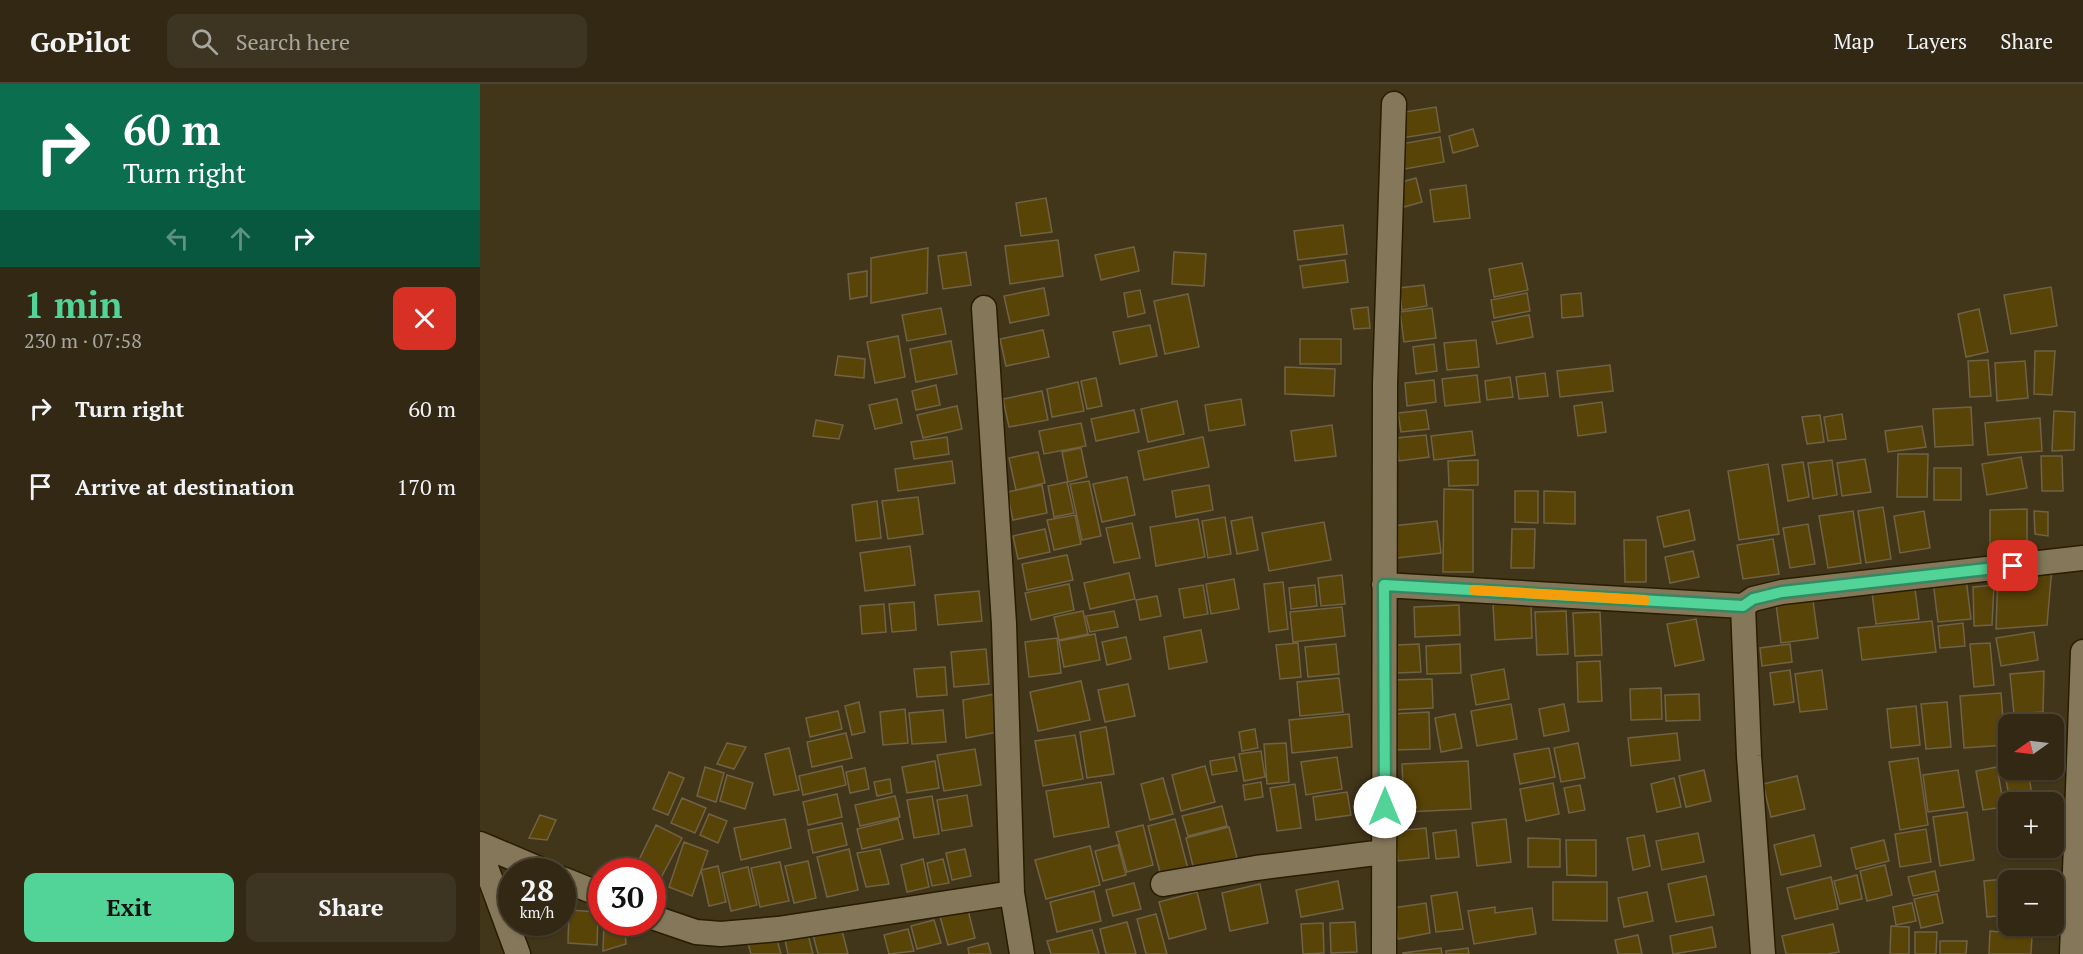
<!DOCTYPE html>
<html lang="en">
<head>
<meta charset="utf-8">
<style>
  :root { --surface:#322814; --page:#3d3422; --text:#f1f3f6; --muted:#a8a6a0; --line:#4d4434; --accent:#52d397 }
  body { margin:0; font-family:"PT Serif",serif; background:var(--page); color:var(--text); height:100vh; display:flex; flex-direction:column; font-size:22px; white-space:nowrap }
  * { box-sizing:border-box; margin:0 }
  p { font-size:20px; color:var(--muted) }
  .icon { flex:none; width:33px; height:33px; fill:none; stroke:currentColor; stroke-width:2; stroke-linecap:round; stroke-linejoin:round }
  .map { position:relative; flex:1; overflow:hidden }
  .details { display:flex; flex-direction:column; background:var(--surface); width:480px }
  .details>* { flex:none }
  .banner { background:#0b6e4f; color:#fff; overflow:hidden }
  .needle { width:39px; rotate:256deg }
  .fabs { position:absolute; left:1518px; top:630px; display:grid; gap:12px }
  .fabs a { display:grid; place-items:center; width:66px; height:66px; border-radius:12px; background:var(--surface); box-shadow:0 2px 4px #0004,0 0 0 2px var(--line); font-size:30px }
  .speed { position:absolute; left:18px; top:774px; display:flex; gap:12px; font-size:30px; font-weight:700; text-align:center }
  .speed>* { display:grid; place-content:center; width:78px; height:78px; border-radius:50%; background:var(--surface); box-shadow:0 2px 4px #0004,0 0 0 2px var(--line); line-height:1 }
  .speed small { font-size:15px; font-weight:400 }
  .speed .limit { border:9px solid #d22; background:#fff; color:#111 }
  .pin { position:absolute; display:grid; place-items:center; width:51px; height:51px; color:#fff; margin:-26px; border-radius:12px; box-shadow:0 3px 9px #0006 }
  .me { position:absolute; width:66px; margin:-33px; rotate:0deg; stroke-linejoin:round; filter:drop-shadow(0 0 4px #0008) }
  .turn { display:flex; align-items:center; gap:21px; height:126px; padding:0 24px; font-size:27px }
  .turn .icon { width:78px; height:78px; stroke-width:2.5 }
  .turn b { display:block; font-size:42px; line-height:51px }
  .lanes { display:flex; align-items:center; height:57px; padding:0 24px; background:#0003; justify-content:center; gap:30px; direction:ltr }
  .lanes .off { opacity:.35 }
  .round { display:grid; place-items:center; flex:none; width:63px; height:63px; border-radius:12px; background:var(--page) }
  .headline { display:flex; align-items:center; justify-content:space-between; height:102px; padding:0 24px }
  h1 { font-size:36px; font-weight:700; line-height:45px; color:var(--accent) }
  .cta { display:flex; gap:12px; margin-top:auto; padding:12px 24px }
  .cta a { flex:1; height:69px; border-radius:12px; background:var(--accent); color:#111; font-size:24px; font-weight:700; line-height:69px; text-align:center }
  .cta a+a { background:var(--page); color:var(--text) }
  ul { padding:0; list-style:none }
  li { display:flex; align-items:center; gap:18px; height:78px; padding:0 24px }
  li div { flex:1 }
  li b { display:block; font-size:22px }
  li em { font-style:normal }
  header { display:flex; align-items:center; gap:36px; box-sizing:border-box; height:84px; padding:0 30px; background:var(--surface); border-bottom:2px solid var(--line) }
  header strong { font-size:28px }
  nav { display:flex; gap:33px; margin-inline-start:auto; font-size:21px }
  .search { width:420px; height:54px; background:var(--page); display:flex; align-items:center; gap:15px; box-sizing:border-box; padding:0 21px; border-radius:12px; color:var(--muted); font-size:22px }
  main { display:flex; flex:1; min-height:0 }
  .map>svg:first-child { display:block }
  .building { fill:#594408; stroke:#6f6245; stroke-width:1.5 }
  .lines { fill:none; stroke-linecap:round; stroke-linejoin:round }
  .minor-casing { stroke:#281d01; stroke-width:27 }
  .minor { stroke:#85785a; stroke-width:24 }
  .route-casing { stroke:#358962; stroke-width:15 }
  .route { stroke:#52d397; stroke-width:10 }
  .slow { stroke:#f59e0b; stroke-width:10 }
</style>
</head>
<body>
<header>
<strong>GoPilot</strong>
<div class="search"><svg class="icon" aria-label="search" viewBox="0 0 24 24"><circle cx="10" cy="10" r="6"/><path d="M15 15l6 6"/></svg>Search here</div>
<nav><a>Map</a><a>Layers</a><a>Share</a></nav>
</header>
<main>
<section class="details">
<div class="banner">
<div class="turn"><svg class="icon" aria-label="right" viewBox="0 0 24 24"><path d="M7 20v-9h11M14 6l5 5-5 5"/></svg><div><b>60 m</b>Turn right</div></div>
<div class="lanes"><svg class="icon off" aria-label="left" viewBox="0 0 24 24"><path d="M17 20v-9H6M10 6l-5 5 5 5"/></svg><svg class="icon off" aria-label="ahead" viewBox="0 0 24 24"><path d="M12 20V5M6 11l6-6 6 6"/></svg><svg class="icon" aria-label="right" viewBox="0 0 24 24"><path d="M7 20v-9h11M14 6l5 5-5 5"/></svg></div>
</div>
<div class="headline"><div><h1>1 min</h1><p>230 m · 07:58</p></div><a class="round" style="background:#d93025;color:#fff"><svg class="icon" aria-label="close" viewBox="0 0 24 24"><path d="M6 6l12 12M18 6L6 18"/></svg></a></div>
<ul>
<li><svg class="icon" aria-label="right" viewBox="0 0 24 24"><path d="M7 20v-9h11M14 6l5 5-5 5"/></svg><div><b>Turn right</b></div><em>60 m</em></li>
<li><svg class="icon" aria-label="arrive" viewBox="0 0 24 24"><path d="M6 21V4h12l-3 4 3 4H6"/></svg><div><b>Arrive at destination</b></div><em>170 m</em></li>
</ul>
<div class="cta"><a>Exit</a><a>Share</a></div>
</section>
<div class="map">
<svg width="1603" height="870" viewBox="0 0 1603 870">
  <rect width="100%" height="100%" fill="#42361a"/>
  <!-- building -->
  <path class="building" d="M956 23 960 48 922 54 918 29Z
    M993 45 998 62 973 69 969 52Z
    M960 53 964 78 925 85 921 60Z
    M936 94 942 118 924 123 918 99Z
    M986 101 990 134 954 138 950 106Z
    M566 114 572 148 541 152 536 119Z
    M863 141 867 170 818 176 814 147Z
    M578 156 583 192 530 200 525 162Z
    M654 163 659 187 621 196 615 171Z
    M448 164 447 209 391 219V174Z
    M486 168 491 201 463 205 458 172Z
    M694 168 726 170 724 202 692 200Z
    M865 176 868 198 823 204 820 182Z
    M1042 179 1048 206 1014 213 1009 185Z
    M387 187V212L370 215 368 190Z
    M944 201 947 222 922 226 919 204Z
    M1571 203 1577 242 1531 250 1524 211Z
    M564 204 569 231 530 239 524 212Z
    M660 206 665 229 648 233 644 209Z
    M1047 209 1050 227 1014 234 1011 216Z
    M1101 209 1103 232 1082 234 1081 211Z
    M708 210 719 263 685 270 674 217Z
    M888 223 890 244 874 245 871 225Z
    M461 224 466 250 427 257 422 231Z
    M952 224 956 254 924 258 920 228Z
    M1499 225 1508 268 1486 273 1478 230Z
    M1049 231 1053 253 1017 260 1012 238Z
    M670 241 677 272 640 280 633 248Z
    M563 246 569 273 526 282 520 255Z
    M418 252 425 293 395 299 387 258Z
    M820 255H861V280H820Z
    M996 256 999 283 967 286 964 259Z
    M471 257 477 290 436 298 430 265Z
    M954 260 957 287 936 290 933 263Z
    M1555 267H1575L1572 311 1554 310Z
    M358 272 385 275 384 294 355 291Z
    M1508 276 1511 312 1490 313 1488 277Z
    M1545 277 1548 314 1517 317 1515 279Z
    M1130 281 1133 307 1080 313 1077 287Z
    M805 283 855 285 854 312 805 310Z
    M1065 289 1068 312 1039 315 1036 293Z
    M997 291 1000 318 965 322 962 295Z
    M1030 293 1033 313 1007 316 1005 297Z
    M616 294 622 322 607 325 601 297Z
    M954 296 956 318 927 322 925 299Z
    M598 298 604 327 572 333 567 305Z
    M456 301 460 321 436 326 432 307Z
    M562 307 568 336 529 343 523 315Z
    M417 315 422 339 395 345 389 321Z
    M761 315 765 341 729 347 725 321Z
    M697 317 704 350 668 358 661 325Z
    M1122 318 1126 348 1098 352 1094 322Z
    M477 322 482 345 443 354 437 331Z
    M1491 323 1493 361 1455 363 1453 325Z
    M654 326 659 348 616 357 611 335Z
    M946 326 949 345 921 348 918 329Z
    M1574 327 1595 328 1594 366 1572 367Z
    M1362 330 1366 355 1348 357 1344 333Z
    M1340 331 1344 358 1327 360 1322 333Z
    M1560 334 1562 367 1508 371 1505 339Z
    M336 336 363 341 359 355 333 352Z
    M601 339 606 362 564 370 559 347Z
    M852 341 856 372 815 377 811 347Z
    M1442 342 1446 363 1408 368 1405 347Z
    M992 347 995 371 954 376 951 352Z
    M946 351 949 373 919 377 916 354Z
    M467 353 469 370 434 375 431 358Z
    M723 353 729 383 664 396 658 367Z
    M601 364 607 393 588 398 582 368Z
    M558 368 565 399 536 406 529 374Z
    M1418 370H1448L1447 413H1417Z
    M1561 372H1582L1583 407H1562Z
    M1541 373 1547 404 1507 411 1502 380Z
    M1385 375 1391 408 1362 412 1357 379Z
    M998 376V401L969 402 968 377Z
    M1352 376 1357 411 1333 415 1328 379Z
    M472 377 475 399 418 407 415 385Z
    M1323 378 1329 413 1308 417 1302 381Z
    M1288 380 1299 450 1259 456 1248 387Z
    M1454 384H1481V416H1454Z
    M647 393 655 431 622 438 613 400Z
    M609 397 621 452 602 456 590 400Z
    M587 398 594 429 574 433 568 402Z
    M562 401 567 429 533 436 527 408Z
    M729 401 733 426 696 433 692 407Z
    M964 405 993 406V488H963Z
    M1035 407H1058V439L1035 438Z
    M1064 407 1095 408V440L1064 439Z
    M438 413 443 450 408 455 402 417Z
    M397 417 401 454 376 457 372 421Z
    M1403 423 1411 475 1386 479 1378 427Z
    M1547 425V465L1510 466V426Z
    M1209 426 1215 456 1184 463 1177 433Z
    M1373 427 1381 479 1348 484 1339 432Z
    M1444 427 1450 464 1420 469 1414 432Z
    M1554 427 1568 428V452L1555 450Z
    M595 431 601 460 574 466 567 436Z
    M745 433 751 470 728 474 722 437Z
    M772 433 778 466 757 470 751 437Z
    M718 435 725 473 676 482 670 443Z
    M957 437 961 469 917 474 913 442Z
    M844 438 851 476 789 487 782 449Z
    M652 439 660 474 634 479 626 444Z
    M1328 440 1335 480 1310 484 1303 444Z
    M565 445 570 468 538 475 533 452Z
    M1032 445H1055L1054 484H1031Z
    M1293 455 1299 490 1263 495 1257 461Z
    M1144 456H1166V498H1145Z
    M430 462 435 501 385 507 380 469Z
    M1213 467 1219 493 1190 499 1185 473Z
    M587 471 593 496 547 506 542 480Z
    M1572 483 1567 541 1516 545 1518 486Z
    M649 489 655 515 610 525 604 499Z
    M862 491 865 520 841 522 838 494Z
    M1486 494 1491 535 1458 538 1453 497Z
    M754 495 759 525 731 530 726 500Z
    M803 498 808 545 789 548 784 500Z
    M589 500 594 526 551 536 545 509Z
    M723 501 728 530 704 534 699 505Z
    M835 501 837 522 811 525 809 504Z
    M1514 501 1512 541 1494 542 1493 503Z
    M1435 505 1439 535 1396 540 1392 509Z
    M499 507 502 537 458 541 455 511Z
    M677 512 681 532 660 536 656 516Z
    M1333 516 1338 554 1301 559 1296 520Z
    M434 518 436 546 412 548 409 520Z
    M1051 518 1052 554 1015 556 1013 520Z
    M404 520 406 548 382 550 380 522Z
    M979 521 980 551 935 553 934 523Z
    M862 523 865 552 813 558 810 528Z
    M603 527 608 550 579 556 574 533Z
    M634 527 638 543 610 548 606 532Z
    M1086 527 1088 570 1057 571 1055 528Z
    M1120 528 1122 571 1095 572 1093 529Z
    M1216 535 1224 576 1195 582 1187 540Z
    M1452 537 1456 568 1382 576 1378 544Z
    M1483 539 1485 562 1460 564 1458 542Z
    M721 546 727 578 689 585 684 553Z
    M1554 548 1558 576 1521 582 1516 554Z
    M615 550 620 576 584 583 579 557Z
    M646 553 651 575 627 581 622 558Z
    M577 554 581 589 549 593 545 558Z
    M818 559 821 593 800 595 796 561Z
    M1510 559 1514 601 1494 603 1490 560Z
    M856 560 859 590 828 593 825 563Z
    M939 560 941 588 917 589 916 561Z
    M980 560 981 589 947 590 946 562Z
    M1310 560 1312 578 1282 582 1280 564Z
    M506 565 509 600 474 603 471 568Z
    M1120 577 1122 617 1098 618 1097 578Z
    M465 583 467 611 437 613 434 585Z
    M1024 585 1029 615 996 621 991 591Z
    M1310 586 1314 618 1294 621 1290 589Z
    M1342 586 1347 625 1320 628 1315 590Z
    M1564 587 1563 628 1534 630 1530 590Z
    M859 594 863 628 820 632 817 598Z
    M952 595 953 624 912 626 910 596Z
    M601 597 610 636 558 647 550 608Z
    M648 600 655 632 625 638 618 606Z
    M1181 604 1182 635 1151 636 1150 605Z
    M1521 609 1525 661 1484 664 1480 612Z
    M515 610 518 648 486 654 483 616Z
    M1219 610 1220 636 1186 637 1185 611Z
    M379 618 385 648 372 651 365 622Z
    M1467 618 1471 663 1446 665 1441 620Z
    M1031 620 1037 655 997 662 991 627Z
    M1084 620 1089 647 1064 652 1059 625Z
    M1436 622 1440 661 1411 664 1407 625Z
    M425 625 428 659 403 661 400 628Z
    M463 626 466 658 432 660 429 629Z
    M358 627 362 645 330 653 326 634Z
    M949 628 950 665 912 666 910 630Z
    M869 630 872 663 812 669 809 636Z
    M975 630 982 664 961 668 955 634Z
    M1554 633V640H1528V666L1526 635Z
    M626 643 634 690 607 694 600 648Z
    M775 645 778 664 762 667 759 648Z
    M366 649 372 674 332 683 327 658Z
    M1197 649 1200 676 1151 682 1148 654Z
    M595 651 603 695 563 702 555 657Z
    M247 659 266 663 254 685 237 680Z
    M806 659 809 698 787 700 784 660Z
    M1098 659 1105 694 1081 698 1074 664Z
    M309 664 319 706 294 711 285 670Z
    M1069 664 1075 693 1040 700 1034 670Z
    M495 665 501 701 464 707 457 671Z
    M781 667 785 693 764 697 759 670Z
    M754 673 757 687 732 691 730 677Z
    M857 673 862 705 826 711 821 678Z
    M1438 674 1448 741 1420 746 1409 678Z
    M455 677 459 704 427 709 422 683Z
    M988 677 991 725 924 728 922 680Z
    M362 682 366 701 323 711 319 692Z
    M725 682 735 718 701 727 692 691Z
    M225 683 244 689 236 718 217 712Z
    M1517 683 1524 723 1503 726 1496 687Z
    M385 684 389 705 370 709 366 688Z
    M1224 686 1231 717 1206 723 1199 692Z
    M1478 686 1484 723 1448 728 1443 691Z
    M189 688 204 694 188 731 173 725Z
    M247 691 273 699 265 725 240 717Z
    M1317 692 1325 725 1291 733 1283 700Z
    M1549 692 1553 718H1530L1526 696Z
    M683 694 693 730 670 736 661 700Z
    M1194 694 1201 723 1177 728 1171 700Z
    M410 695 412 709 397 712 394 698Z
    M621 698 629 743 574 753 566 707Z
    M781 698 783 713 765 716 763 701Z
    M1073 699 1079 730 1046 737 1040 705Z
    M815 700 821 744 797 747 790 704Z
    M1100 701 1105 726 1089 729 1084 704Z
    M867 708 871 731 836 736 833 713Z
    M357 710 362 733 328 741 323 718Z
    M487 711 492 742 462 747 457 716Z
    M415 712 420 733 380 742 375 721Z
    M452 712 459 750 434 754 427 716Z
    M202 714 226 724 215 749 191 739Z
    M742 722 747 742 708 752 702 732Z
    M1487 728 1494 776 1460 782 1453 733Z
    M229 730 247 737 238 759 220 751Z
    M60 731 76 736 67 756 49 754Z
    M305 735 311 764 261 776 254 744Z
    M418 735 423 755 382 765 377 745Z
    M695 735 708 785 681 792 668 742Z
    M1026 735 1031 778 997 782 992 739Z
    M362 739 367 761 333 769 328 746Z
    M176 741 202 754 176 803 172 801V788H153Z
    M663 741 673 781 647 788 636 748Z
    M749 743 757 774 714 786 706 754Z
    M946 744 949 774 918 777 915 747Z
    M1446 745 1451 778 1420 783 1415 750Z
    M976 746 979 773 956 775 953 749Z
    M1218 749 1224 778 1182 786 1176 757Z
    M1164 751 1170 782 1153 786 1147 754Z
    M1334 751 1341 782 1301 791 1294 761Z
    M1048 754 1080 755V783H1048Z
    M1086 756H1116V792L1087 791Z
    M1404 756 1409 777 1376 785 1371 764Z
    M204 758 228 767 212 812 189 803Z
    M638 761 646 791 623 797 615 767Z
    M610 762 620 801 566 815 555 776Z
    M369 765 378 806 347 813 337 773Z
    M400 765 409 800 386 803 377 769Z
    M485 765 491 792 472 796 466 769Z
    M443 775 449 803 427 808 421 781Z
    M463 775 469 799 452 802 447 779Z
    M328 777 336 814 314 819 305 782Z
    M300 778 309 817 280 823 271 784Z
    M1405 781 1412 811 1387 817 1380 787Z
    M238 782 246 818 229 822 221 786Z
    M268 783 277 821 251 827 242 789Z
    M1455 787 1459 807 1433 812 1428 793Z
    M1377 791 1382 815 1360 820 1354 797Z
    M1226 792 1234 831 1196 838 1188 800Z
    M1351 793 1358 825 1315 835 1307 804Z
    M1545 793 1546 796H1528V831L1507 833 1504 797Z
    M858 797 863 825 821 833 816 806Z
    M1073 798H1127V837L1073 836Z
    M654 799 661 825 633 832 626 806Z
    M780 800 788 839 750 847 742 809Z
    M614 807 621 837 577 848 570 818Z
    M717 808 726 845 689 855 679 818Z
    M977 808 983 845 956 848 951 812Z
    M1167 808 1173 837 1144 843 1138 814Z
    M1457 810 1463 839 1441 844 1434 815Z
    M946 819 950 849 918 855 913 824Z
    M1432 819 1436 837 1416 841 1413 823Z
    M487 822 495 854 468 861 459 829Z
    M1015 823V829L1052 824 1056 850 994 860 988 827Z
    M89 826 118 828 117 861 88 859Z
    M676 830 687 870H666L657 835Z
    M454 836 461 859 437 865 431 842Z
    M124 838H144L146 860 123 867Z
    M647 838 656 870H626L620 845Z
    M875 838 877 868 851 869 850 839Z
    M843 839 844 869 823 870 821 840Z
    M1353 840 1359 868 1348 870H1306L1302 852Z
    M1411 842 1429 843V870H1410Z
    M361 843 368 870H338L333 851Z
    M1232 843 1236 863 1193 870 1190 852Z
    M428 845 434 867 409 870 404 851Z
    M612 846 619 870H571L567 857Z
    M1510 847 1552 851 1551 870H1509Z
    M1435 848H1457L1456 870H1435Z
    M328 850 333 870H308L305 856Z
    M1158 851 1162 870H1138L1135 856Z
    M296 852 301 870H271L268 859Z
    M1460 857H1487L1486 870H1460Z
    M508 859 511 870H489L488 864Z
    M961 864 962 870H923V869Z
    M988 864 989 870H966V867Z"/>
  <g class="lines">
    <defs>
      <path id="minor" d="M504 224 524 540 532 809 542 870
        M904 501 1263 522
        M0 760 66 788
        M0 767 38 870
        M82 795 122 811
        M683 800 776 784 904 768
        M172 833 216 848 241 850 298 845 532 809
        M904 870 905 300 914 20
        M1283 870 1269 672 1263 522 1273 515 1302 508 1603 474
        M1592 870 1603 568"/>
    </defs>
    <!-- minor casing -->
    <use href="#minor" class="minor-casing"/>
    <!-- minor -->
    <use href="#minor" class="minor"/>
  </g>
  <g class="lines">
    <defs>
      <path id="route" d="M905 723 904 501 1263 522 1273 515 1302 508 1533 482"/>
    </defs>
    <!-- route casing -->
    <use href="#route" class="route-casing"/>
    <!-- route -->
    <use href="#route" class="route"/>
    <!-- slow -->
    <path class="slow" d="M994 506 1165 516"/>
  </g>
</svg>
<div class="fabs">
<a><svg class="needle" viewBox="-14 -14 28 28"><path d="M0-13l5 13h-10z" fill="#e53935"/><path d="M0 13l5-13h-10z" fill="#a8a6a0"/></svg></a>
<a>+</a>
<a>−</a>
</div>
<div class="speed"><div>28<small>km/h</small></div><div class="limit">30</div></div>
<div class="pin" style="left:1533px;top:482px;background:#d93025"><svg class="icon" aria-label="arrive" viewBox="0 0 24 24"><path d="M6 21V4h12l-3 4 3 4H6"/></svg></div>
<svg class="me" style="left:905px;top:723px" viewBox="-20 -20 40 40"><circle r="19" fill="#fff"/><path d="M0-13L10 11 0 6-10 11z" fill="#52d397"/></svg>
</div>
</main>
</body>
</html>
